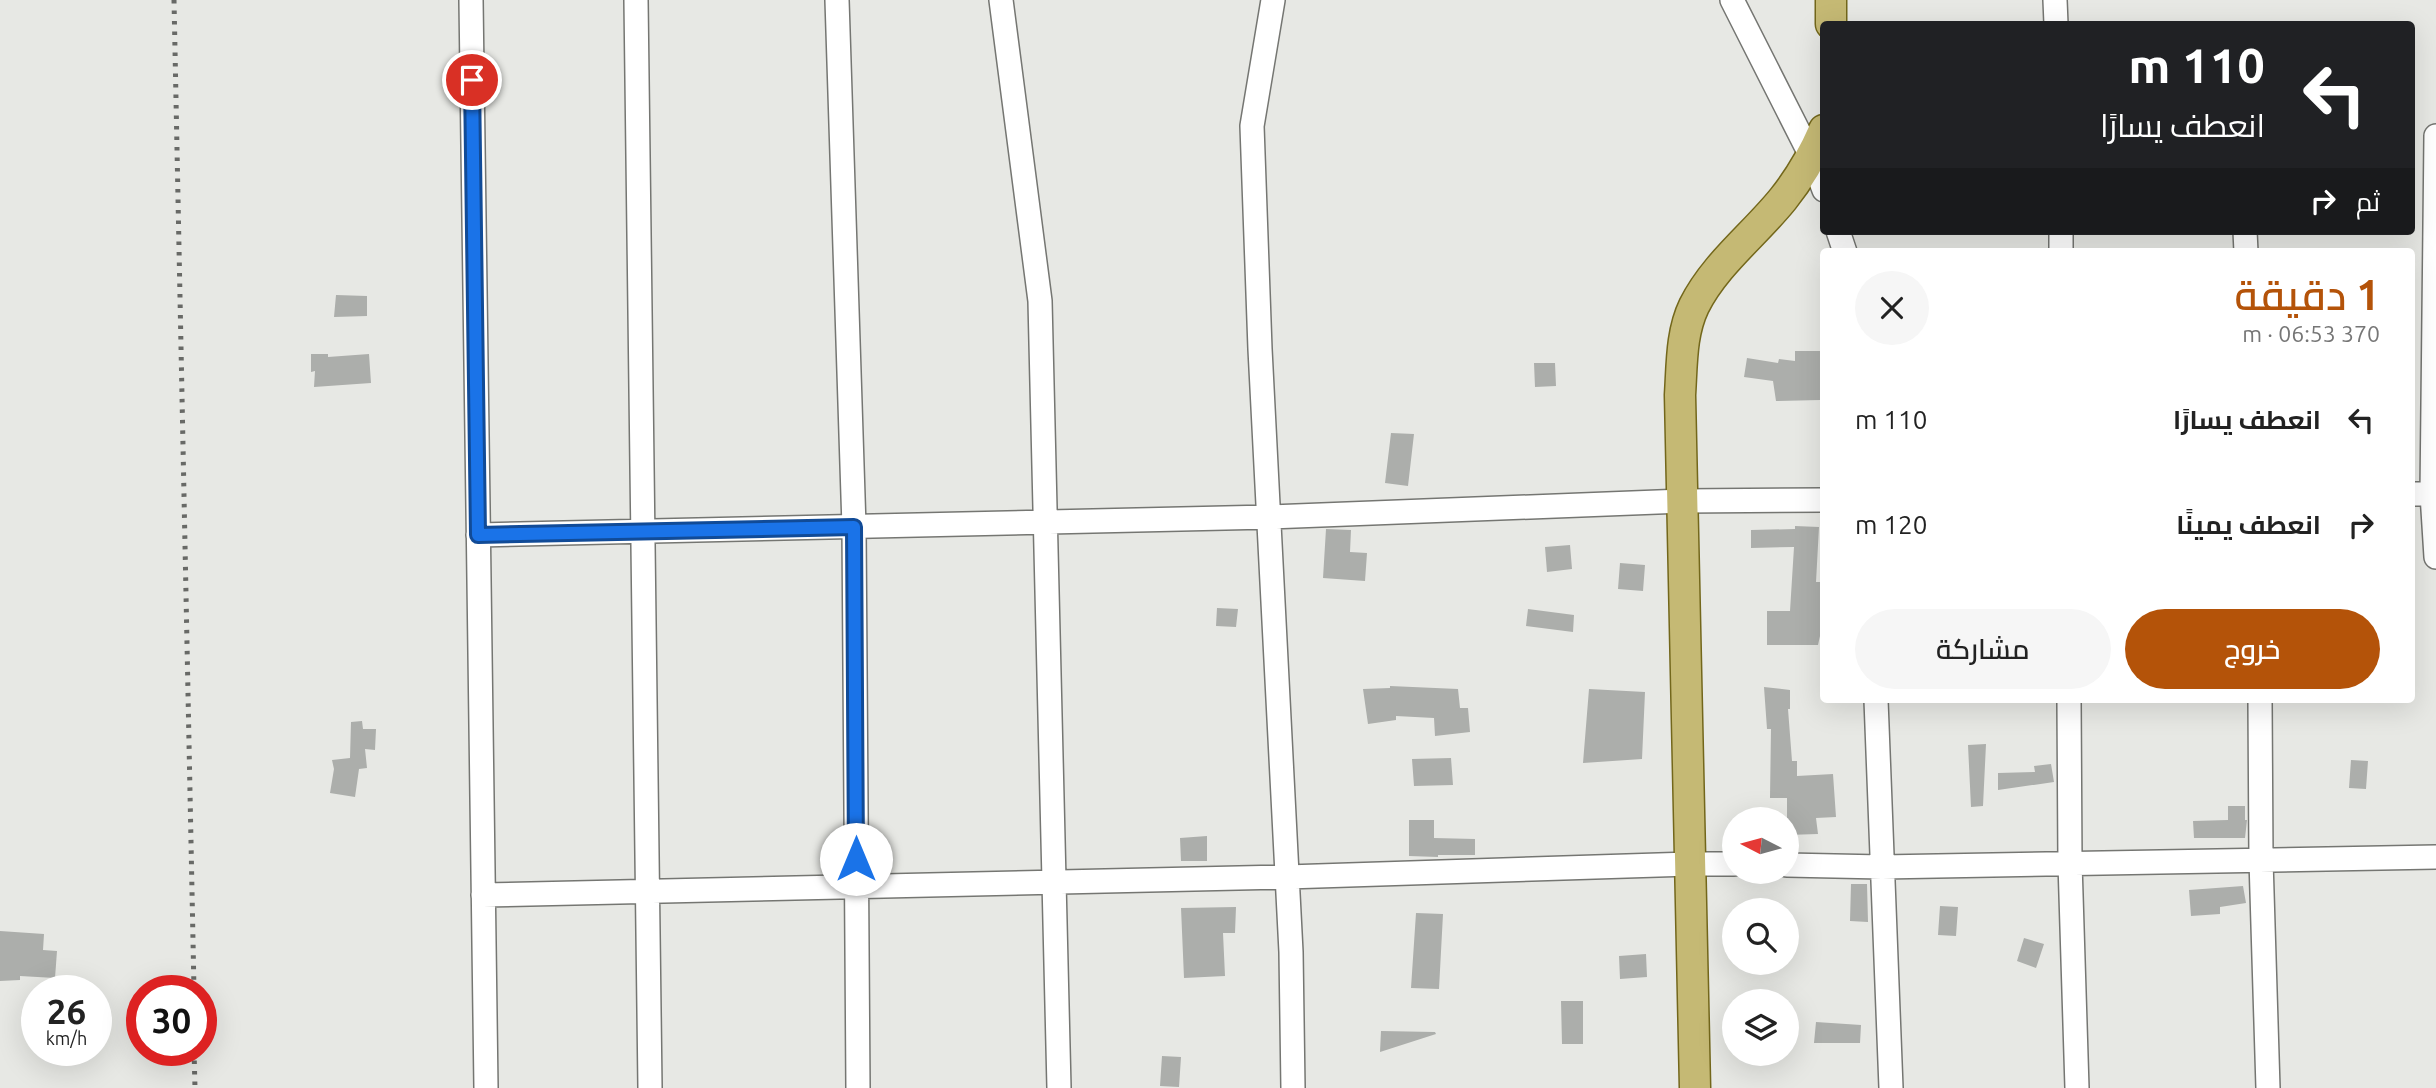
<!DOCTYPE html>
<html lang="ar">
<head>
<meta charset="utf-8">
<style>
  :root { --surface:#fff; --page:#f6f6f6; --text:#222; --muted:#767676; --accent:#b45309 }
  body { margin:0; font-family:Ubuntu,Cairo,sans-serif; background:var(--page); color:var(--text); direction:rtl; height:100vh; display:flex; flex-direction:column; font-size:26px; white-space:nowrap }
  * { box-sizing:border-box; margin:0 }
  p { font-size:23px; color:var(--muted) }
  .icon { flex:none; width:38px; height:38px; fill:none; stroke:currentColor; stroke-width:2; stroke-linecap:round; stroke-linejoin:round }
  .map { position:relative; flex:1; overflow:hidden; direction:ltr }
  .details { position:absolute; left:1820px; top:248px; width:595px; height:455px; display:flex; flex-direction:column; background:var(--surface); border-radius:7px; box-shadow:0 7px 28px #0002; direction:rtl }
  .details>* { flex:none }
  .top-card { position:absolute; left:1820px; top:21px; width:595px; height:214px; border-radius:7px; box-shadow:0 7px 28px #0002; direction:rtl; background:#202124; color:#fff; overflow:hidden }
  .needle { width:46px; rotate:276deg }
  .tools { position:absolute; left:1722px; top:807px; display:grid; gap:14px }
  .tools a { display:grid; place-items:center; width:77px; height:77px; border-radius:50%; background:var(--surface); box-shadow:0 7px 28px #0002; font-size:35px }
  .speed { position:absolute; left:21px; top:975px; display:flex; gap:14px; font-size:35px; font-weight:700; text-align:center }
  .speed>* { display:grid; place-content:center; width:91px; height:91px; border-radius:50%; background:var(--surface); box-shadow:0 7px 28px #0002; line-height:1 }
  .speed small { font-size:18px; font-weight:400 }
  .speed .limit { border:10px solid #d22; background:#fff; color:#111 }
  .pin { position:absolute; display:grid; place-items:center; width:60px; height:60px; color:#fff; margin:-30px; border:4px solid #fff; border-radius:50%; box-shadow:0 2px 7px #0007 }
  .me { position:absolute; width:77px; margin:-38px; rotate:0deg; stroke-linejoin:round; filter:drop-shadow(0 0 5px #0008) }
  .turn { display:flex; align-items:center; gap:24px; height:147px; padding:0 35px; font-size:32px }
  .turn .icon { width:91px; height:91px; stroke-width:2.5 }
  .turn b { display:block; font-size:49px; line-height:60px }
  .then { display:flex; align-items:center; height:66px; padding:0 35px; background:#0003; gap:14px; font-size:26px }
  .round { display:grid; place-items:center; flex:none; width:74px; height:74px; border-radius:37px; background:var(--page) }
  .overview { display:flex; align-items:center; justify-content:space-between; height:119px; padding:0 35px }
  h1 { font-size:42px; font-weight:600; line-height:52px; color:var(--accent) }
  .action { display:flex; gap:14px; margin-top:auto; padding:14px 35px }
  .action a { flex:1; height:80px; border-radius:42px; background:var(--accent); color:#fff; font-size:28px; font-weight:600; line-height:80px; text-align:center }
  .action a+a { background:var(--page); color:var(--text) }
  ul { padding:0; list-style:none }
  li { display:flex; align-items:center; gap:21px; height:105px; padding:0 35px }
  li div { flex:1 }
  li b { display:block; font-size:26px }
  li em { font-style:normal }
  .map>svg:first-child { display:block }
  .building { fill:#acaeab }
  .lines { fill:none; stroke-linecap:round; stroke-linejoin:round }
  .minor-casing { stroke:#757672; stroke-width:26 }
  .major-casing { stroke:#73671b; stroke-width:33 }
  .minor { stroke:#fff; stroke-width:23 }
  .major { stroke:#c5b974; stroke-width:30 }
  .rail { stroke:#686966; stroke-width:5; stroke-dasharray:3.5 7; stroke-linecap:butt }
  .route-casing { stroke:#114b97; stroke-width:18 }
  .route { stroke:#1a73e8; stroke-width:12 }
</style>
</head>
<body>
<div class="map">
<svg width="2436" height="1088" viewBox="0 0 2436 1088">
  <rect width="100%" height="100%" fill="#e7e8e4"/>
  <!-- building -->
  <path class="building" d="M336 295 367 296V316L334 317Z
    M1795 351H1820V400L1776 401 1773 381 1744 377 1747 358 1778 363 1779 359 1795 361Z
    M311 354H328V357L369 354 371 383 314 387 315 371 311 372Z
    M1534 363H1555L1556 386 1535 387Z
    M1391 433 1414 434 1408 486 1385 483Z
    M1795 526 1819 527 1816 582H1824V618L1818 645H1767V611H1790L1794 547 1751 548V530L1795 529Z
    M1326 529 1351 530 1350 552 1367 553 1365 581 1323 578Z
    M1570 545 1572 569 1547 572 1545 547Z
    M1620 563 1645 565 1643 591 1618 589Z
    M1217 608 1238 609 1236 627 1216 626Z
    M1528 609 1574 615 1573 632 1526 626Z
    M1390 686 1458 689 1460 708H1468L1470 732 1435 736 1434 718 1396 716V720L1368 724 1363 689 1390 688Z
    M1764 687 1790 690V709H1788L1792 761H1797V776L1833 774 1836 817 1816 818 1818 834 1787 835V798H1770L1771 729H1767Z
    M1589 689 1645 692 1642 759 1583 763Z
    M362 721 363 729H376L375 750 365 749 367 768 359 769 355 797 330 793 334 769 332 760 350 758 351 722Z
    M1986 744 1983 806 1971 807 1968 745Z
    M1451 758 1453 785 1414 786 1412 759Z
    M2351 760 2368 761 2366 789 2349 788Z
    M2051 764 2054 782 1998 790V773L2035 772 2034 766Z
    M2228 806H2245V820H2247L2245 838H2194L2193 821 2228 820Z
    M1409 820H1434V838L1475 839V855H1438V857L1409 856Z
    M1207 836V861H1181L1180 838Z
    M1851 884H1867L1868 922 1850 921Z
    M2243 886 2246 903 2220 907V914L2191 916 2189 890Z
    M1940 906 1958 907 1956 936 1938 935Z
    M1236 907 1235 933H1223L1225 976 1184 978 1181 908Z
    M1416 913 1443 914 1439 989 1411 988Z
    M0 931 44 934 43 950 57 951 55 978 20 976V980L0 981Z
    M2024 938 2044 944 2036 968 2017 961Z
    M1646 954 1647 977 1620 979 1619 956Z
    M1561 1001H1583V1044H1562Z
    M1816 1022 1861 1025 1860 1043H1814Z
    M1381 1031 1435 1032 1436 1034 1380 1052Z
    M1162 1056 1181 1057 1179 1087 1160 1086Z"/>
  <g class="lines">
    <defs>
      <path id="minor" d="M471 0 486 1088
        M636 0 650 1088
        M837 0 854 527 858 1088
        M1001 0 1040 301 1059 1088
        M1273 0 1252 126 1260 349 1291 952 1293 1088
        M1732 0 1812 158 1824 190
        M2055 0 2056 24
        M2436 136 2432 494 2436 557
        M1838 231 1845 252
        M2061 231V252
        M2245 231 2246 252
        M2412 494H2436
        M478 535 1269 517 1683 501 1824 500
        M1876 700 1891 1088
        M2069 700 2070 863 2077 1088
        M2260 700 2261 860 2268 1088
        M1787 865 1882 867 2436 857
        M483 895 1287 877 1690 864H1734"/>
      <path id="major" d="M1831 0V24
        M1695 1088 1680 395C1682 364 1681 333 1694 306 1715 264 1754 235 1783 199 1800 178 1813 155 1824 130"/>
    </defs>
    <!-- minor casing -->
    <use href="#minor" class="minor-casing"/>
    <!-- major casing -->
    <use href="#major" class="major-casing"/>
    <!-- minor -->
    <use href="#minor" class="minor"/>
    <!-- major -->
    <use href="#major" class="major"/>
    <!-- rail -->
    <path class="rail" d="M174 0 194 990
      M194 1050 195 1088"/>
  </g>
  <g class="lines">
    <defs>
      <path id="route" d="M472 80 478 535 854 527 856 859"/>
    </defs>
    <!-- route casing -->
    <use href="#route" class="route-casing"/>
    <!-- route -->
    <use href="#route" class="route"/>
  </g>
</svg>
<div class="tools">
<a><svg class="needle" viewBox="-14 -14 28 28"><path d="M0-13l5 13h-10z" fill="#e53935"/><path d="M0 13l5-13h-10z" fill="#767676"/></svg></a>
<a><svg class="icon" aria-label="search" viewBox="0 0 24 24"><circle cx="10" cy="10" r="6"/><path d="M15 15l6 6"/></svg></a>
<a><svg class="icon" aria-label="layers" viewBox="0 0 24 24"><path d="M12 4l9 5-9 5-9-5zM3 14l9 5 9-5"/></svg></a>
</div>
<div class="speed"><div>26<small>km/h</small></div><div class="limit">30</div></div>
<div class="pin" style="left:472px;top:80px;background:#d93025"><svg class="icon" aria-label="arrive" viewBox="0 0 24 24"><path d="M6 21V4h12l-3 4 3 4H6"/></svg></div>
<svg class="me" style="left:856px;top:859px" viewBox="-20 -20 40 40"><circle r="19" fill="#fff"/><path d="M0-13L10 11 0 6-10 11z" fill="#1a73e8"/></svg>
<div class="top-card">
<div class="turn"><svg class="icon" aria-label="left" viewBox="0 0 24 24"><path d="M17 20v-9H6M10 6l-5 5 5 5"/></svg><div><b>110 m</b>انعطف يسارًا</div></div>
<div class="then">ثم<svg class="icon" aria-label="right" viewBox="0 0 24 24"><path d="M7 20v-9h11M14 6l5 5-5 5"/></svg></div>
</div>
<section class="details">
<div class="overview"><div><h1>1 دقيقة</h1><p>370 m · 06:53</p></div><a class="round"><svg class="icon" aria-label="close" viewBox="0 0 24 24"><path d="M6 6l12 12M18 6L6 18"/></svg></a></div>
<ul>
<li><svg class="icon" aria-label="left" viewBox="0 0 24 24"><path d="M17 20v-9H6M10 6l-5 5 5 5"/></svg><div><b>انعطف يسارًا</b></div><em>110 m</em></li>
<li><svg class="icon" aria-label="right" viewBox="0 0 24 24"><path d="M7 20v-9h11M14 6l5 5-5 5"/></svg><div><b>انعطف يمينًا</b></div><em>120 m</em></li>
</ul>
<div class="action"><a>خروج</a><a>مشاركة</a></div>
</section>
</div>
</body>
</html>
